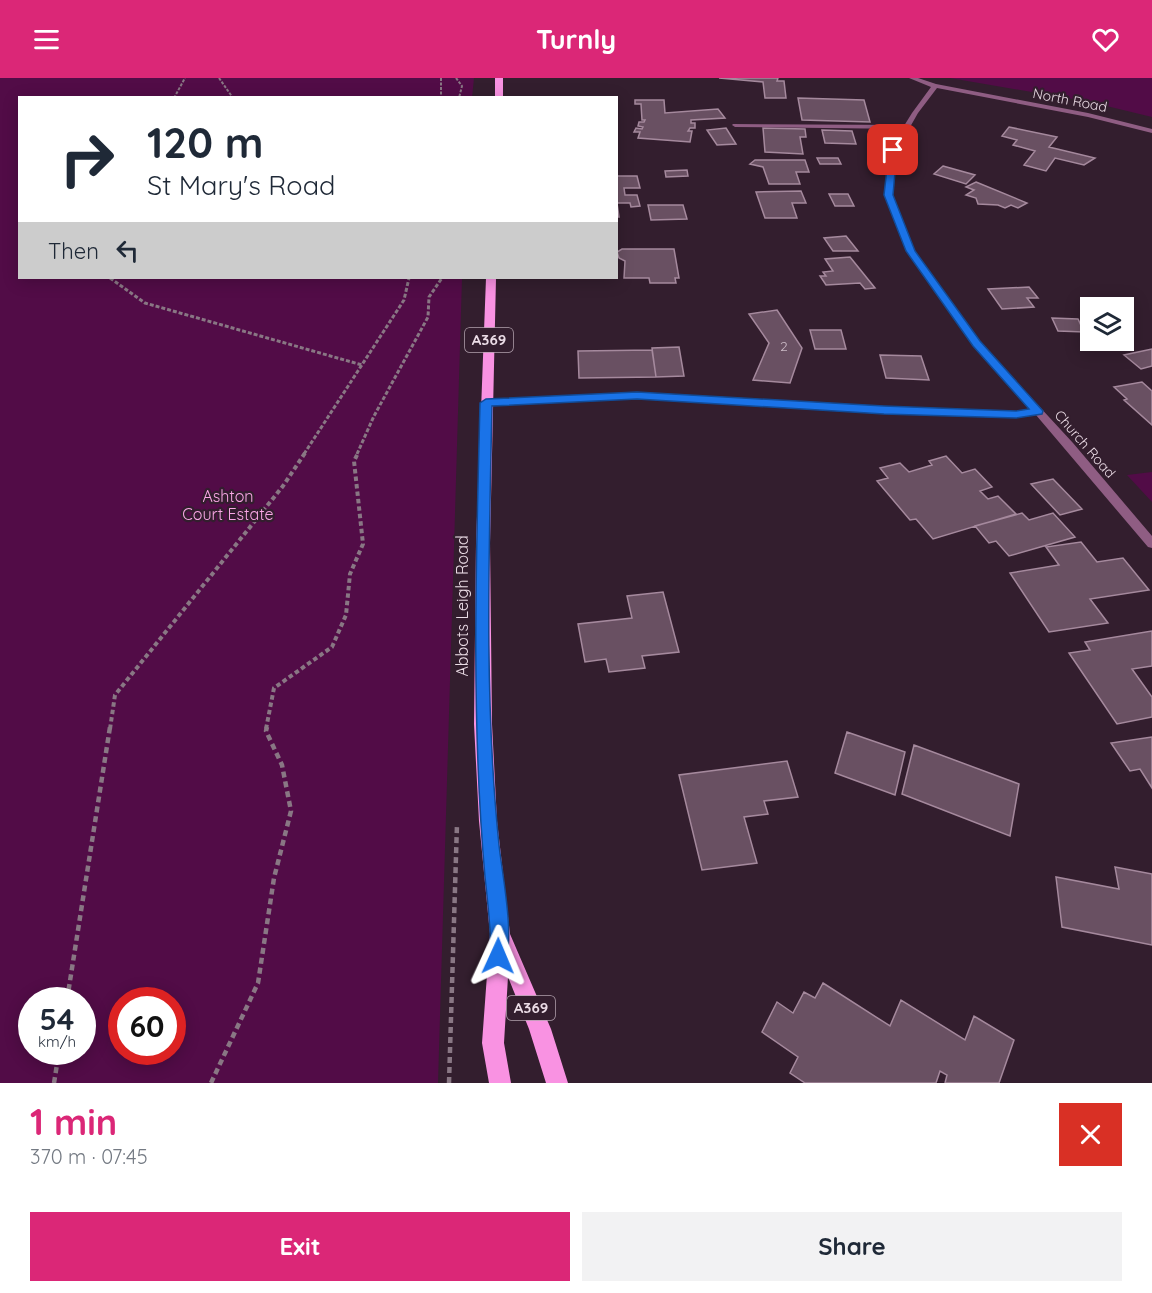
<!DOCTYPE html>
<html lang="en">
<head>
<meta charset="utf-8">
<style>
  :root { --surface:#fff; --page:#f2f2f3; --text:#1f2937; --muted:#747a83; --accent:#db2777 }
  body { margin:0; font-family:Quicksand,sans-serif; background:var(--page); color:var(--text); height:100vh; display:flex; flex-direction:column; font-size:22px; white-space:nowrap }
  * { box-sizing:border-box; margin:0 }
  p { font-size:20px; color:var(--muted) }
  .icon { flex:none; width:33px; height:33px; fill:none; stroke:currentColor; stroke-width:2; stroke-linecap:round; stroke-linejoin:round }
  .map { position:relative; height:1005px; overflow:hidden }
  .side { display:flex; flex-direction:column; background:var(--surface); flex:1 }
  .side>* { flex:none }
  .top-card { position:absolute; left:18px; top:18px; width:600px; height:183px; border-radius:0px; box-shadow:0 3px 15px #0003; background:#fff; color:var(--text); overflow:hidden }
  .controls { position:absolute; left:1080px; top:219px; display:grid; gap:12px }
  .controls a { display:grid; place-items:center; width:54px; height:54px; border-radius:0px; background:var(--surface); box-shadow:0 3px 15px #0003; font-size:30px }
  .speed { position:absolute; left:18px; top:909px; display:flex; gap:12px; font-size:30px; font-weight:700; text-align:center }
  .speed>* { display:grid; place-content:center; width:78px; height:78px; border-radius:50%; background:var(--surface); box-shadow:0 3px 15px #0003; line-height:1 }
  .speed small { font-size:15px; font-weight:400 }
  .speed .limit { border:9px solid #d22; background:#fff; color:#111 }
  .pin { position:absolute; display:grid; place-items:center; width:51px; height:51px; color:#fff; margin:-26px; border-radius:12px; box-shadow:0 3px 9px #0006 }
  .me { position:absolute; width:66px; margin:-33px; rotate:1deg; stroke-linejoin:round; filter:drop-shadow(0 0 4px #0008) }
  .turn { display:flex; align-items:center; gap:21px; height:126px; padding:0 30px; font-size:27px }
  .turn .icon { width:78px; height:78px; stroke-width:2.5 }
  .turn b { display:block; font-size:42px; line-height:51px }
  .then { display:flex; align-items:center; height:57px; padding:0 30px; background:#0003; gap:12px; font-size:22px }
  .round { display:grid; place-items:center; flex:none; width:63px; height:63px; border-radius:0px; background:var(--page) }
  .headline { display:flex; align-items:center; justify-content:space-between; height:102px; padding:0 30px }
  h1 { font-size:36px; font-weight:700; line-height:45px; color:var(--accent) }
  .action { display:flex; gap:12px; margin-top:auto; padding:12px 30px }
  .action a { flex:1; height:69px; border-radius:0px; background:var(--accent); color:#fff; font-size:24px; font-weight:700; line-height:69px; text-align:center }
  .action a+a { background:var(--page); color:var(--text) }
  header { display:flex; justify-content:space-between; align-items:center; height:78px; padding:0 30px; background:var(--accent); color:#fff; font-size:27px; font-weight:700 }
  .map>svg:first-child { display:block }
  .green { fill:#520c47; fill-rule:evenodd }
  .building { fill:#695062; stroke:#a5899d; stroke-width:1.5 }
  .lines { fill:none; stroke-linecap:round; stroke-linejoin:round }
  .path-far3 { stroke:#897784; stroke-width:2; stroke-dasharray:3 1.5; stroke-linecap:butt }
  .path-far2 { stroke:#897784; stroke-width:3; stroke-dasharray:4 2; stroke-linecap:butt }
  .path-far1 { stroke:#897784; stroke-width:4; stroke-dasharray:4.5 3; stroke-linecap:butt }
  .path { stroke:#897784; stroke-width:4.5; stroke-dasharray:6 4; stroke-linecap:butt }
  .service { fill:#8f5d83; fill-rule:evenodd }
  .minor { fill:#8f5d83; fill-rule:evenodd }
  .primary { fill:#f992e2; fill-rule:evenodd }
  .route { fill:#1a73e8; stroke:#114b97; stroke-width:1.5 }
  .labels { text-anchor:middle; stroke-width:4.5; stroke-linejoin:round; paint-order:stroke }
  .far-street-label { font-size:14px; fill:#ebdce6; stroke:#331e2e }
  .number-label { font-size:14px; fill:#cab9c5 }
  .shield { fill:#331e2e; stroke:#b4a3af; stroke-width:1.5 }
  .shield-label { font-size:15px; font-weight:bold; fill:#ebdce6 }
  .park-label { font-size:16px; fill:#faa7e6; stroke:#331e2e }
  .street-label { font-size:16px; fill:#ebdce6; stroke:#331e2e }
</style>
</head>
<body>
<header><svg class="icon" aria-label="menu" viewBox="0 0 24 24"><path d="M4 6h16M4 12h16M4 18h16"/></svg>Turnly<svg class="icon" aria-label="heart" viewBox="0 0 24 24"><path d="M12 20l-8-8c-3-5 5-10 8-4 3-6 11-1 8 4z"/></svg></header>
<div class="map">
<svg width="1152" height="1005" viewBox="0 0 1152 1005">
  <rect width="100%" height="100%" fill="#331e2e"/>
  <!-- green -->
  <path class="green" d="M0 0H474L472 20H20V200H462L438 1005H0ZM32 922H82V974H32ZM122 922H172V974H122Z
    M950 0H1152V39L1090 24Z
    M1152 394V424L1127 397Z"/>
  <!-- building -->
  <path class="building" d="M719 0H778L777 3H784L786 20H765L763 4Z
    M798 20 864 22 870 44 802 42Z
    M635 22H664L665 35 718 31 725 40 691 42V45H695V50H690L688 53H692L690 64 638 60 640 54H634L636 50 642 51 643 49 638 48 639 44H644L645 42H642L641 26H635Z
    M1009 49 1057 59 1049 69 1095 80 1084 87 1055 80 1046 93 1024 87 1035 73 1013 67 1017 62 1002 58Z
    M726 50 736 66 717 67 707 52Z
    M763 50 805 51 806 59H800L803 76 765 74Z
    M822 52 852 53 856 66 825 65Z
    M817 80H838L841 86H820Z
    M755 82H805L809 94H796L800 106H769L763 89 750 86Z
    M943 88 975 97 966 106 934 96Z
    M687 92 688 98 666 99 665 93Z
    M616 96 618 98H637L640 110H624L625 117H637L640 128 631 129 630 125H617L619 139H616Z
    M976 104 1027 125 1018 130 1011 127 1005 130 998 127 978 126 976 120 966 117 974 112 966 109Z
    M801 113 806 125H792L797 140H765L756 114Z
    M829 116H848L854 128H835Z
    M648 127H683L687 141 651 142Z
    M846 158 858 173H833L824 160Z
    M622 171H674L679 200H675L676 205H650L649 200H624L625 183 619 180 617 174Z
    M850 179 875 210 865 211 860 205 826 207 820 198H826L823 194 833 193 825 181Z
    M1029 209 1038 220H1027L1034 229 1002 231 988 211Z
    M777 232 802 270 790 305 753 302 769 265 749 236Z
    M1052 240 1078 241 1084 254 1058 253Z
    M810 252H841L846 271H815Z
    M679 269 684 298 656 299 652 270Z
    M1152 271V288L1141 291 1124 277Z
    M652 272 656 299 579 300 578 273Z
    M880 277 921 278 929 302 886 300Z
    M1142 304 1152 313V347L1124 322 1127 321 1114 309Z
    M946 378 962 395 975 391 992 409 980 413 988 421 998 418 1016 436 933 461 916 441 910 442 877 403 888 400 880 390 900 385 909 394 932 387 929 383Z
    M1053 401 1082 431 1060 437 1031 406Z
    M1022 435 1029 442 1053 435 1075 459 1009 478 996 463 989 465 975 448Z
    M1081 464 1097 484 1123 480 1149 512 1090 521 1108 545 1049 554 1010 495 1059 487 1046 469Z
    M663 514 679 574 642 578 645 590 609 594 606 581 585 584 578 546 632 540 627 518Z
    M1152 553V588L1132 591 1152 619V639L1117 646 1069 575 1090 572 1085 564Z
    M847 654 905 674 895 717 835 695Z
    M1152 659V710L1140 691 1130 693 1111 665Z
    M914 667 1019 706 1010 758 902 716Z
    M787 683 798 719 764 723 768 736 744 739 757 785 702 792 679 697Z
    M1115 789 1152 796V867L1062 849 1056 799 1119 811Z
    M823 905 890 948 901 922 965 962 974 938 1014 962 999 1005H945L947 997 940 993 936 1005H805L790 995 798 979 762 954 777 924 793 935 804 914 815 920Z"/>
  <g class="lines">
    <!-- path-far3 -->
    <path class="path-far3" d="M219 0 233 20
      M441 0V20
      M456 0 462 8 459 20
      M174 20 185 0"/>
    <!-- path-far2 -->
    <path class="path-far2" d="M110 200 145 225 362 287
      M304 376 404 222 409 200
      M357 376 374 338 428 239 429 219 442 200"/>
    <!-- path-far1 -->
    <path class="path-far1" d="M110 651 115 617 283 408 305 375
      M266 651 274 610 332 569 346 537 350 496 363 466 354 383 358 375"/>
    <!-- path -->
    <path class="path" d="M67 922 110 649
      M54 1005 59 974
      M211 1005 258 905 274 800 291 733 282 687 266 653 267 649
      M449 1005 457 746"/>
    <!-- service -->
    <path class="service" d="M733 46 907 47 910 49 907 51 735 49 732 47Z"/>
    <!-- minor -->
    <path class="minor" d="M909 0H918L936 6 1088 35 1152 51V55L1088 39 937 10 918 35 897 72 892 117 915 173 979 263 1073 365 1152 458V470L1148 469 1036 337 1016 340 883 335 637 321 482 327V323L486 322 637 315 883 329 1016 334 1031 331 973 267 907 173 884 117 889 72 912 35 931 9Z"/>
    <!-- primary -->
    <path class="primary" d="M495 0H503V20H495Z
      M486 200H496L490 465 492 646 497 743 510 856 551 951 568 1005H546L529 951 508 899 504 965 511 1005H489L482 965 490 856 479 743 474 646 476 465Z"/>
  </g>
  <!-- route -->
  <path class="route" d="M893 70 897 72 893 117 915 173 980 263 1043 333 1042 336 1016 340 884 336 637 321 492 328C489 474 484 621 499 767 502 795 515 859 505 884L498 887 492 884C488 874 491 864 490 853 489 835 487 817 485 799 471 641 476 483 480 325L486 321 637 314 884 328 1016 333 1029 331 973 268 906 173 884 117 889 72Z"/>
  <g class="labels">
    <!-- far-street labels -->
    <g class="far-street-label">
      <text transform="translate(1070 22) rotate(11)" y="5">North Road</text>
      <text transform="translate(1085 366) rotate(49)" y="5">Church Road</text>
    </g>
    <!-- number labels -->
    <g class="number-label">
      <text x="784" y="273">2</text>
    </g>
    <!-- shield labels -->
    <g class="shield">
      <rect x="465" y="250" width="48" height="24" rx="4.5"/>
      <rect x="507" y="918" width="48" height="24" rx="4.5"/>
    </g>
    <g class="shield-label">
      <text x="489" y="267">A369</text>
      <text x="531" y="935">A369</text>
    </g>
    <!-- park labels -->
    <g class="park-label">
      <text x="228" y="424">Ashton<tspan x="228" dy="18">Court Estate</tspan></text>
    </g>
    <!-- street labels -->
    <g class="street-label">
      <text transform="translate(462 528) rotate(-90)" y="6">Abbots Leigh Road</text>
    </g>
  </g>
</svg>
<div class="controls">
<a><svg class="icon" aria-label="layers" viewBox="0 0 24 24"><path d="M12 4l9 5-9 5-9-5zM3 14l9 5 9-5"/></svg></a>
</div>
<div class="speed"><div>54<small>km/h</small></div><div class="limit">60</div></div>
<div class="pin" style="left:893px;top:72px;background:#d93025"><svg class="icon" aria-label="arrive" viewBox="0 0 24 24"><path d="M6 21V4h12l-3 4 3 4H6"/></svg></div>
<svg class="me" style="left:498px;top:878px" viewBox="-20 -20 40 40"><path d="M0-17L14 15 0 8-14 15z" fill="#1a73e8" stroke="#fff" stroke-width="4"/></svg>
<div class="top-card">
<div class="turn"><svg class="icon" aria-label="right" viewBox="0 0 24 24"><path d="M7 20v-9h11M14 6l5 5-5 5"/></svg><div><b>120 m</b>St Mary's Road</div></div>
<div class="then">Then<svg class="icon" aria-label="left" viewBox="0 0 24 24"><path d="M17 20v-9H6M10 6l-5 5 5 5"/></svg></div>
</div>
</div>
<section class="side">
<div class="headline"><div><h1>1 min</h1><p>370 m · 07:45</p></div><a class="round" style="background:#d93025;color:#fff"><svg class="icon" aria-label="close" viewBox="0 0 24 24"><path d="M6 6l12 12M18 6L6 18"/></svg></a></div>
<div class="action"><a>Exit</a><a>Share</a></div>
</section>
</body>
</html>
